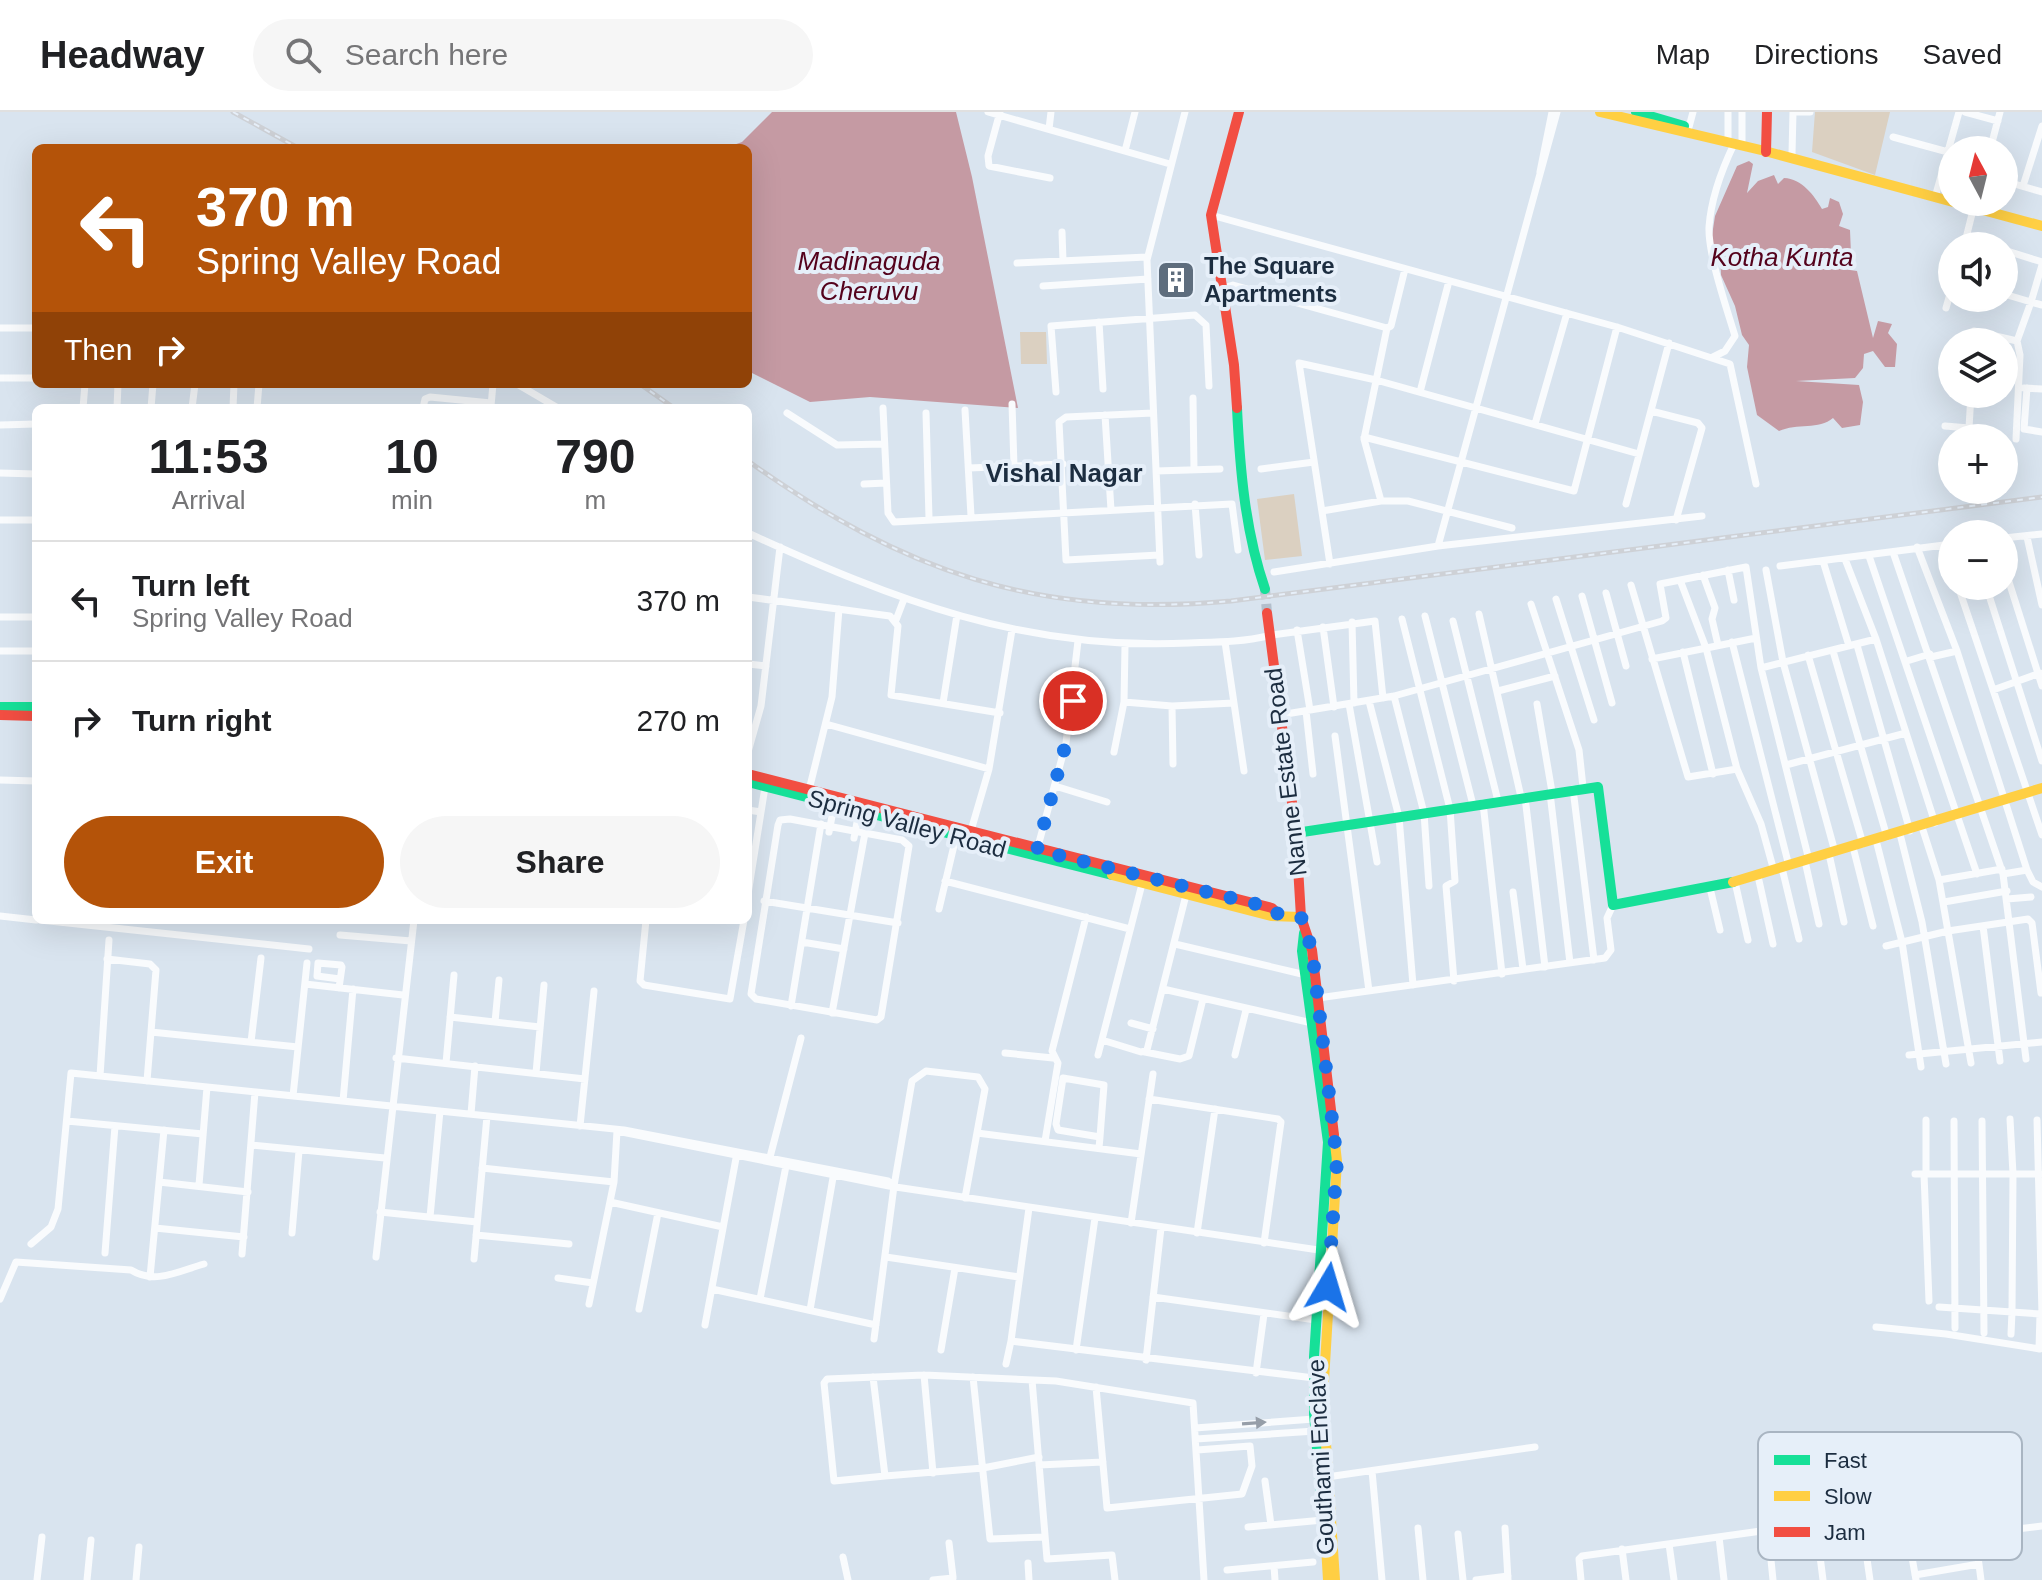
<!DOCTYPE html>
<html lang="en">
<head>
<meta charset="utf-8">
<style>
  :root { --surface:#fff; --page:#f6f6f6; --text:#202124; --muted:#757577; --line:#e0e0e0; --accent:#b45309 }
  body { margin:0; font-family:Helvetica,sans-serif; background:var(--page); color:var(--text); height:100vh; display:flex; flex-direction:column; font-size:30px; white-space:nowrap }
  * { box-sizing:border-box; margin:0 }
  p { font-size:26px; color:var(--muted) }
  .icon { flex:none; width:44px; height:44px; fill:none; stroke:currentColor; stroke-width:2; stroke-linecap:round; stroke-linejoin:round }
  .map { position:relative; flex:1; overflow:hidden }
  .panel { position:absolute; left:32px; top:292px; width:720px; height:520px; display:flex; flex-direction:column; background:var(--surface); border-radius:12px; box-shadow:0 8px 32px #0002 }
  .panel>* { flex:none }
  .banner { position:absolute; left:32px; top:32px; width:720px; height:244px; border-radius:12px; box-shadow:0 8px 32px #0002; background:#b45309; color:#fff; overflow:hidden }
  .needle { width:52px; rotate:353deg }
  .buttons { position:absolute; left:1938px; top:24px; display:grid; gap:16px }
  .buttons a { display:grid; place-items:center; width:80px; height:80px; border-radius:50%; background:var(--surface); box-shadow:0 8px 32px #0002; font-size:40px }
  .pin { position:absolute; display:grid; place-items:center; width:68px; height:68px; color:#fff; margin:-34px; border:4px solid #fff; border-radius:50%; box-shadow:0 2px 8px #0007 }
  .me { position:absolute; width:88px; margin:-44px; rotate:7deg; stroke-linejoin:round; filter:drop-shadow(0 0 6px #0008) }
  .turn { display:flex; align-items:center; gap:28px; height:168px; padding:0 32px; font-size:36px }
  .turn .icon { width:104px; height:104px; stroke-width:2.5 }
  .turn b { display:block; font-size:56px; line-height:68px }
  .then { display:flex; align-items:center; height:76px; padding:0 32px; background:#0003; gap:16px; font-size:30px }
  .eta { display:flex; justify-content:space-evenly; align-items:center; height:136px; text-align:center }
  .eta b { font-size:48px; font-weight:700; line-height:56px }
  .action { display:flex; gap:16px; margin-top:auto; padding:16px 32px }
  .action a { flex:1; height:92px; border-radius:48px; background:var(--accent); color:#fff; font-size:32px; font-weight:700; line-height:92px; text-align:center }
  .action a+a { background:var(--page); color:var(--text) }
  ul { padding:0; list-style:none }
  li { display:flex; align-items:center; gap:24px; height:120px; padding:0 32px; border-top:2px solid var(--line) }
  li div { flex:1 }
  li b { display:block; font-size:30px }
  li em { font-style:normal }
  header { display:flex; align-items:center; gap:48px; box-sizing:border-box; height:112px; padding:0 40px; background:var(--surface); border-bottom:2px solid var(--line) }
  header strong { font-size:38px }
  nav { display:flex; gap:44px; margin-inline-start:auto; font-size:28px }
  .search { width:560px; height:72px; background:var(--page); display:flex; align-items:center; gap:20px; box-sizing:border-box; padding:0 28px; border-radius:44px; color:var(--muted); font-size:30px }
  .map>svg:first-child { display:block }
  .green { fill:#dbd0c1 }
  .water { fill:#c59aa3 }
  .lines { fill:none; stroke-linecap:round; stroke-linejoin:round }
  .secondary-tunnel { stroke:#b3bfcc; stroke-width:10; stroke-dasharray:10 5; stroke-linecap:butt }
  .street { stroke:#f9fbfd; stroke-width:7 }
  .fast { stroke:#16e098; stroke-width:10 }
  .slow { stroke:#ffcf43; stroke-width:10 }
  .jam { stroke:#f24e42; stroke-width:10 }
  .rail-casing { stroke:#ced1d6; stroke-width:5 }
  .rail { stroke:#e6eff9; stroke-width:2; stroke-dasharray:6; stroke-linecap:butt }
  .oneway { fill:#969ea8 }
  .route { stroke:#1a73e8; stroke-width:14; stroke-dasharray:0 25.2 }
  .labels { text-anchor:middle; stroke-width:8; stroke-linejoin:round; paint-order:stroke }
  .poi-label { font-size:24px; font-weight:bold; fill:#1c2d40; stroke:#e6eff9; text-anchor:start }
  .street-label { font-size:24px; fill:#1c2d40; stroke:#e6eff9 }
  .water-label { font-size:26px; font-style:italic; fill:#54021c; stroke:#e6eff9 }
  .neighbourhood-label { font-size:26px; font-weight:bold; fill:#1c2d40; stroke:#e6eff9 }
  .key { fill:#e6eff9; stroke:#a9b5c2; stroke-width:2 }
  .key-label { font-size:22px; fill:#1c2d40 }
</style>
</head>
<body>
<header>
<strong>Headway</strong>
<div class="search"><svg class="icon" aria-label="search" viewBox="0 0 24 24"><circle cx="10" cy="10" r="6"/><path d="M15 15l6 6"/></svg>Search here</div>
<nav><a>Map</a><a>Directions</a><a>Saved</a></nav>
</header>
<div class="map">
<svg width="2042" height="1468" viewBox="0 0 2042 1468">
  <rect width="100%" height="100%" fill="#d9e4ef"/>
  <!-- green -->
  <path class="green" d="M1815 0H1890L1875 63 1812 40Z
    M1020 220H1046L1047 252H1021Z
    M1294 382 1302 444 1265 448 1257 387Z"/>
  <!-- water -->
  <path class="water" d="M772 0H956L972 65 1018 296 870 285 810 290 748 259V36H725L742 30Z
    M1749 49 1753 52 1747 81 1758 69 1774 63 1778 72 1784 66C1802 67 1814 83 1822 97L1828 95 1830 86 1839 90 1843 102 1839 114 1850 118 1851 142 1843 150V157L1857 159 1873 226 1878 209 1892 212 1888 221 1897 232 1895 255H1885L1873 239 1864 242 1863 256 1855 266 1796 269 1859 273 1863 290 1860 313 1842 316 1833 306C1819 318 1797 311 1779 319L1757 303 1747 255 1749 233 1742 223 1735 194 1721 163 1720 139 1711 130 1715 104 1737 54Z"/>
  <g class="lines">
    <!-- secondary-tunnel -->
    <path class="secondary-tunnel" d="M1265 477 1267 501"/>
    <!-- street -->
    <path class="street" d="M988 0 1170 52
      M1000 0 988 44 989 54 1050 66
      M1728 0V25
      M1796 0H1810
      M1965 0 1998 9
      M1689 15 1693 0
      M1049 17 1051 0
      M1893 25 1948 40
      M1742 29V0
      M1990 38 2000 0
      M1125 39 1135 0
      M1792 42 1793 0
      M1540 60 1552 0
      M2004 69 2042 80
      M2023 74 2042 14
      M1936 82 1959 0
      M1211 103 1617 215 1730 252 1756 372
      M1062 120 1063 149
      M1966 127 1990 134
      M1964 134 1975 90
      M2004 138 2042 150
      M1017 151 1147 145
      M1043 174 1148 167
      M1220 177 1233 173 1387 216 1391 214 1405 157
      M2004 182 2031 190 2042 153
      M1946 196 1952 175
      M1099 210 1103 277
      M0 216H36
      M1972 230 1974 219 2017 229
      M1713 245 1725 239 1735 224C1727 197 1708 143 1709 115 1711 87 1722 57 1734 32
      M0 266H36
      M517 272 558 296
      M2024 276 2042 277
      M2027 276 2024 317 2042 320
      M1056 280 1051 214 1195 203 1206 213 1209 274
      M1420 280 1449 169
      M1193 286 1194 358
      M1012 292 1014 354
      M491 294 493 272
      M83 296 85 272
      M117 296 118 272
      M151 296 153 272
      M192 296 195 272
      M233 296 234 272
      M257 296 259 272
      M423 296 425 287 430 285 491 291
      M883 296 888 401 894 410 1232 392 1238 438
      M965 298 971 404
      M1651 299 1698 311 1702 316 1676 408
      M787 301 837 333 884 332
      M926 301 929 406
      M1153 301 1066 305 1059 310 1066 448 1159 443
      M1105 303 1111 398
      M1535 312 1567 201
      M0 313 36 312
      M1945 314 1969 316 1971 282
      M1364 325 1574 379 1617 215
      M2016 327 2020 243 2017 229 2031 190 2042 193
      M969 356 1063 352
      M1261 357 1314 350
      M1156 359 1220 357
      M0 361 36 362
      M864 372 886 371
      M1381 389 1364 327 1387 216
      M1195 392 1199 443
      M1626 392 1669 231
      M1322 399 1381 389H1408L1512 416
      M0 408H36
      M748 421C894 488 1025 539 1189 531 1215 530 1242 530 1268 524
      M2027 425 2042 493
      M2004 426 2042 422
      M1943 433 1952 459
      M1438 434 1557 0
      M1917 435 1957 539 2027 758 2033 770 2042 775
      M1893 440 2003 762 2026 947
      M1869 444 1977 762
      M1845 447 1876 527
      M1823 449 1849 534
      M1160 450 1147 148 1185 0
      M1330 452 1299 251 1376 268 1639 342
      M1780 454 1952 432
      M2004 454 2042 574
      M1728 458 1734 488
      M1766 458 1783 550 1835 740
      M1274 460 1438 434 1702 404
      M1703 463 1715 496 1712 507 1718 533
      M1680 468 1706 536 1737 657 1761 712 1774 759
      M1631 473 1688 665 1737 657
      M1958 474 2042 723
      M1986 474 2042 649
      M1606 481 1626 554
      M1582 484 1612 591
      M748 485 890 504 898 514 891 583 1000 601
      M1556 487 1594 608
      M1531 492 1579 638 1583 675
      M1479 502 1521 685
      M1425 504 1473 693
      M0 505H36
      M1402 507 1450 697 1455 769 1446 774 1454 869
      M896 508 904 487
      M1453 509 1498 689
      M1352 510 1354 591
      M1323 515 1334 595
      M1297 518 1310 598
      M1272 523 1375 509 1383 586
      M1225 530 1244 659
      M1732 530 1789 754
      M1857 533 1910 719
      M0 539H36
      M1833 539 1887 725
      M1683 540 1713 662
      M1808 543 1863 732
      M1931 545 1957 539
      M1652 547 1756 526
      M1907 549 1930 542
      M748 552 766 554
      M1761 556 1876 527 1935 711
      M1993 578 2040 561
      M1498 579 1555 564
      M1394 584 1424 701 1429 774
      M1369 589 1399 705 1413 873
      M1124 590 1172 594 1234 591
      M943 591 957 503
      M1349 592 1377 750
      M1537 592 1552 680
      M1172 594 1173 652
      M1306 599 1313 662
      M1280 603 1394 584 1662 509 1666 506 1660 472 1746 455 1761 556 1809 748
      M826 612 989 657
      M1335 624 1369 879
      M748 640 761 594 780 435
      M1114 640 1124 590 1125 534
      M1786 653 1906 621
      M0 668 36 669
      M1055 674 1107 690
      M1573 677 1594 848
      M809 678 832 585 839 497
      M1550 681 1570 851
      M1525 685 1545 855
      M1483 691 1502 862
      M748 698 761 700
      M790 707 902 728 909 734 881 905 877 908 756 887 751 882 778 713 780 708Z
      M1922 715 1939 768 1971 951
      M829 720 834 694
      M970 722 989 657 1012 518
      M1900 722 1922 810 1946 952
      M854 726 859 700
      M1876 728 1902 830 1921 955
      M1853 735 1873 814
      M1037 738 1066 631 1078 529
      M1829 742 1844 810
      M1805 749 1819 812
      M1782 756 1799 827
      M2003 762 2027 758
      M1758 764 1773 832
      M1939 768 2002 757
      M945 769 1130 817
      M1735 770 1748 828
      M1710 776 1720 818
      M1513 780 1523 857
      M748 782 765 675
      M2007 787 2031 785
      M764 789 898 811
      M1944 790 2007 779
      M939 797 956 725
      M0 804 36 808
      M40 808 309 837
      M646 808 640 869 644 873 730 887 744 808
      M1983 814 2000 949
      M340 823 411 829
      M802 830 844 837
      M1175 832 1306 863
      M1886 834 1948 819 2028 807 2032 811 2041 881
      M107 847 150 852 156 858 147 969
      M305 872 403 883
      M339 876 342 855 341 853 318 851 317 864 340 867
      M1163 877 1312 911
      M1318 886 1605 846 1611 838 1607 806 1613 793
      M791 894 821 712
      M832 901 865 721
      M450 905 540 915
      M495 910 499 868
      M1131 911 1153 917
      M151 920 298 935
      M1102 928 1141 940 1147 938 1186 783
      M251 930 261 846
      M1145 940 1180 947 1189 944 1203 887
      M1005 941 1053 946
      M1098 943 1142 772
      M1235 943 1246 898
      M1909 943 2042 930
      M396 946 585 967
      M446 951 454 863
      M536 961 544 873
      M100 964 109 828
      M293 984 307 851
      M1149 987 1278 1007 1281 1010 1264 1131
      M343 989 353 877
      M471 1002 475 954
      M2010 1007 2013 1062H2040
      M2037 1008 2042 1202
      M67 1009 203 1022
      M1954 1009 1955 1216
      M1982 1009 1984 1221
      M580 1014 594 879
      M617 1019 889 1074 1332 1140
      M977 1021 1141 1042
      M1045 1029 1058 951 1052 939 1086 805
      M251 1033 385 1046
      M1099 1036 1100 1025 1104 973 1063 966 1056 1012 1058 1018 1100 1025
      M770 1045 801 926
      M482 1056 614 1070
      M1915 1062H2013L2012 1200 2040 1202 2039 1237
      M1924 1062 1929 1189
      M1926 1062V1008
      M159 1070 248 1080
      M199 1073 207 975
      M610 1090 723 1115
      M1029 1096 1011 1229 1314 1266
      M380 1100 477 1110
      M430 1105 440 999
      M1131 1111 1153 962
      M155 1116 244 1125
      M292 1121 299 1039
      M1197 1121 1215 997
      M476 1123 569 1132
      M31 1132 51 1115 58 1097 71 961 624 1018 888 1069 894 1074
      M105 1141 115 1014
      M242 1142 255 980
      M376 1145 414 808
      M886 1145 1019 1165
      M474 1147 487 1004
      M150 1165 164 1018
      M558 1166 593 1171
      M712 1177 876 1213
      M1153 1185 1316 1208
      M0 1187 16 1150 131 1158C155 1173 179 1159 204 1152
      M760 1187 786 1054
      M589 1192 614 1070 617 1019
      M1939 1195 2012 1200 2011 1222
      M639 1197 658 1101
      M810 1198 834 1060
      M705 1213 737 1041
      M1876 1215 1946 1222 2040 1237
      M874 1227 894 1074 912 969 926 959 978 965 985 977 965 1086
      M941 1238 955 1156
      M1076 1238 1095 1106
      M1146 1248 1161 1116
      M1006 1252 1011 1229
      M1256 1261 1264 1202
      M924 1263 933 1361
      M873 1265 885 1364 983 1356 1039 1345
      M973 1265 990 1427 1045 1425
      M1032 1268 1047 1447 1112 1443 1115 1468
      M1096 1275 1107 1396 1242 1382 1252 1354 1250 1334 1197 1338
      M1195 1316 1314 1307
      M1196 1327 1315 1319
      M1039 1353 1103 1350
      M1372 1359 1382 1468
      M885 1364 834 1369 824 1271 827 1267 924 1263 1056 1269 1193 1291 1204 1468
      M1327 1365 1535 1335
      M1265 1369 1271 1413
      M1861 1405 1870 1468
      M1816 1412 1823 1468
      M1248 1415 1323 1408
      M1418 1416 1423 1468
      M1505 1416 1508 1468
      M1768 1418 1773 1468
      M1458 1422 1463 1468
      M1719 1425 1724 1468
      M949 1431 953 1465
      M1669 1432 1674 1468
      M1622 1437 1626 1468
      M843 1445 848 1468
      M1028 1451 1029 1468
      M1274 1454 1275 1468
      M1227 1458 1313 1450
      M1915 1463 1979 1452
      M37 1468 42 1425
      M87 1468 91 1428
      M136 1468 139 1435
      M933 1468 953 1466
      M1476 1468 1508 1464
      M1581 1468 1579 1447 1582 1444 1897 1400 1905 1405 1916 1468
      M1981 1468 1975 1422 2042 1414"/>
    <!-- fast -->
    <path class="fast" d="M1636 0 1684 14
      M1237 296C1240 357 1245 419 1265 477
      M0 595H36
      M748 670 1112 763
      M1296 721 1598 675 1613 793 1733 770
      M1304 821 1302 839 1328 1030 1314 1245V1302L1322 1394"/>
    <!-- slow -->
    <path class="slow" d="M1600 0 1765 39 2042 114
      M1112 763 1271 804 1301 805
      M1733 770 2042 676
      M1334 1023 1337 1049 1323 1286 1335 1468
      M1326 1434 1328 1468"/>
    <!-- jam -->
    <path class="jam" d="M1766 40 1767 0
      M1237 296 1234 253 1211 103 1239 0
      M1267 501 1296 721 1301 805 1312 838 1334 1023
      M0 603 36 604
      M748 662 1272 796 1278 802"/>
    <defs>
      <path id="rail" d="M233 0 298 36
        M640 272 674 296
        M748 349C904 460 1037 507 1231 489L2042 385"/>
    </defs>
    <!-- rail casing -->
    <use href="#rail" class="rail-casing"/>
    <!-- rail -->
    <use href="#rail" class="rail"/>
  </g>
  <!-- one-way arrows -->
  <defs><path id="oneway-solid" d="M-6-.8H1V-3.2L6.5 0L1 3.2V.8H-6Z" transform="scale(2)"/></defs>
  <use class="oneway" href="#oneway-solid" transform="translate(1254 1311) rotate(-4)"/>
  <g class="lines">
    <!-- route -->
    <path class="route" d="M1073 589 1066 631 1037 738 1272 796 1278 802 1301 805 1312 838 1337 1049 1328 1175"/>
  </g>
  <!-- icons -->
  <defs>
    <symbol id="building-square" viewBox="-11 -11 22 22"><rect x="-9" y="-9" width="18" height="18" rx="4" fill="#5e6d7d" stroke="#e6eff9"/><path d="M-4-6H4V6H1V3H-1V6H-4ZM-2.5-4.3h1.7v1.8h-1.7ZM.8-4.3h1.7v1.8H.8ZM-2.5-1h1.7V.8h-1.7ZM.8-1h1.7V.8H.8Z" fill="#fff"/></symbol>
  </defs>
  <g fill-rule="evenodd">
    <use href="#building-square" x="1154" y="146" width="44" height="44"/>
  </g>
  <g class="labels">
    <!-- poi labels -->
    <g class="poi-label">
      <text x="1204" y="162">The Square<tspan x="1204" dy="28">Apartments</tspan></text>
    </g>
    <!-- street labels -->
    <g class="street-label">
      <text transform="translate(1286 660) rotate(-97)" y="8">Nanne Estate Road</text>
      <text transform="translate(907 712) rotate(15)" y="8">Spring Valley Road</text>
      <text transform="translate(1321 1345) rotate(-93)" y="8">Gouthami Enclave</text>
    </g>
    <!-- water labels -->
    <g class="water-label">
      <text x="1782" y="154">Kotha Kunta</text>
      <text x="869" y="158">Madinaguda<tspan x="869" dy="30">Cheruvu</tspan></text>
    </g>
    <!-- neighbourhood labels -->
    <g class="neighbourhood-label">
      <text x="1064" y="370">Vishal Nagar</text>
    </g>
  </g>
  <!-- legend -->
  <rect x="1758" y="1320" width="264" height="128" rx="12" class="key"/>
  <rect x="1774" y="1343" width="36" height="10" fill="#16e098"/>
  <rect x="1774" y="1379" width="36" height="10" fill="#ffcf43"/>
  <rect x="1774" y="1415" width="36" height="10" fill="#f24e42"/>
  <g class="key-label">
    <text x="1824" y="1356">Fast</text>
    <text x="1824" y="1392">Slow</text>
    <text x="1824" y="1428">Jam</text>
  </g>
</svg>
<div class="buttons">
<a><svg class="needle" viewBox="-14 -14 28 28"><path d="M0-13l5 13h-10z" fill="#e53935"/><path d="M0 13l5-13h-10z" fill="#757577"/></svg></a>
<a><svg class="icon" aria-label="sound" viewBox="0 0 24 24"><path d="M4 9h4l5-4v14l-5-4H4zM17 9q2 3 0 6"/></svg></a>
<a><svg class="icon" aria-label="layers" viewBox="0 0 24 24"><path d="M12 4l9 5-9 5-9-5zM3 14l9 5 9-5"/></svg></a>
<a>+</a>
<a>−</a>
</div>
<div class="pin" style="left:1073px;top:589px;background:#d93025"><svg class="icon" aria-label="arrive" viewBox="0 0 24 24"><path d="M6 21V4h12l-3 4 3 4H6"/></svg></div>
<svg class="me" style="left:1328px;top:1175px" viewBox="-20 -20 40 40"><path d="M0-17L14 15 0 8-14 15z" fill="#1a73e8" stroke="#fff" stroke-width="4"/></svg>
<div class="banner">
<div class="turn"><svg class="icon" aria-label="left" viewBox="0 0 24 24"><path d="M17 20v-9H6M10 6l-5 5 5 5"/></svg><div><b>370 m</b>Spring Valley Road</div></div>
<div class="then">Then<svg class="icon" aria-label="right" viewBox="0 0 24 24"><path d="M7 20v-9h11M14 6l5 5-5 5"/></svg></div>
</div>
<section class="panel">
<div class="eta">
<div><b>11:53</b><p>Arrival</p></div>
<div><b>10</b><p>min</p></div>
<div><b>790</b><p>m</p></div>
</div>
<ul>
<li><svg class="icon" aria-label="left" viewBox="0 0 24 24"><path d="M17 20v-9H6M10 6l-5 5 5 5"/></svg><div><b>Turn left</b><p>Spring Valley Road</p></div><em>370 m</em></li>
<li><svg class="icon" aria-label="right" viewBox="0 0 24 24"><path d="M7 20v-9h11M14 6l5 5-5 5"/></svg><div><b>Turn right</b></div><em>270 m</em></li>
</ul>
<div class="action"><a>Exit</a><a>Share</a></div>
</section>
</div>
</body>
</html>
